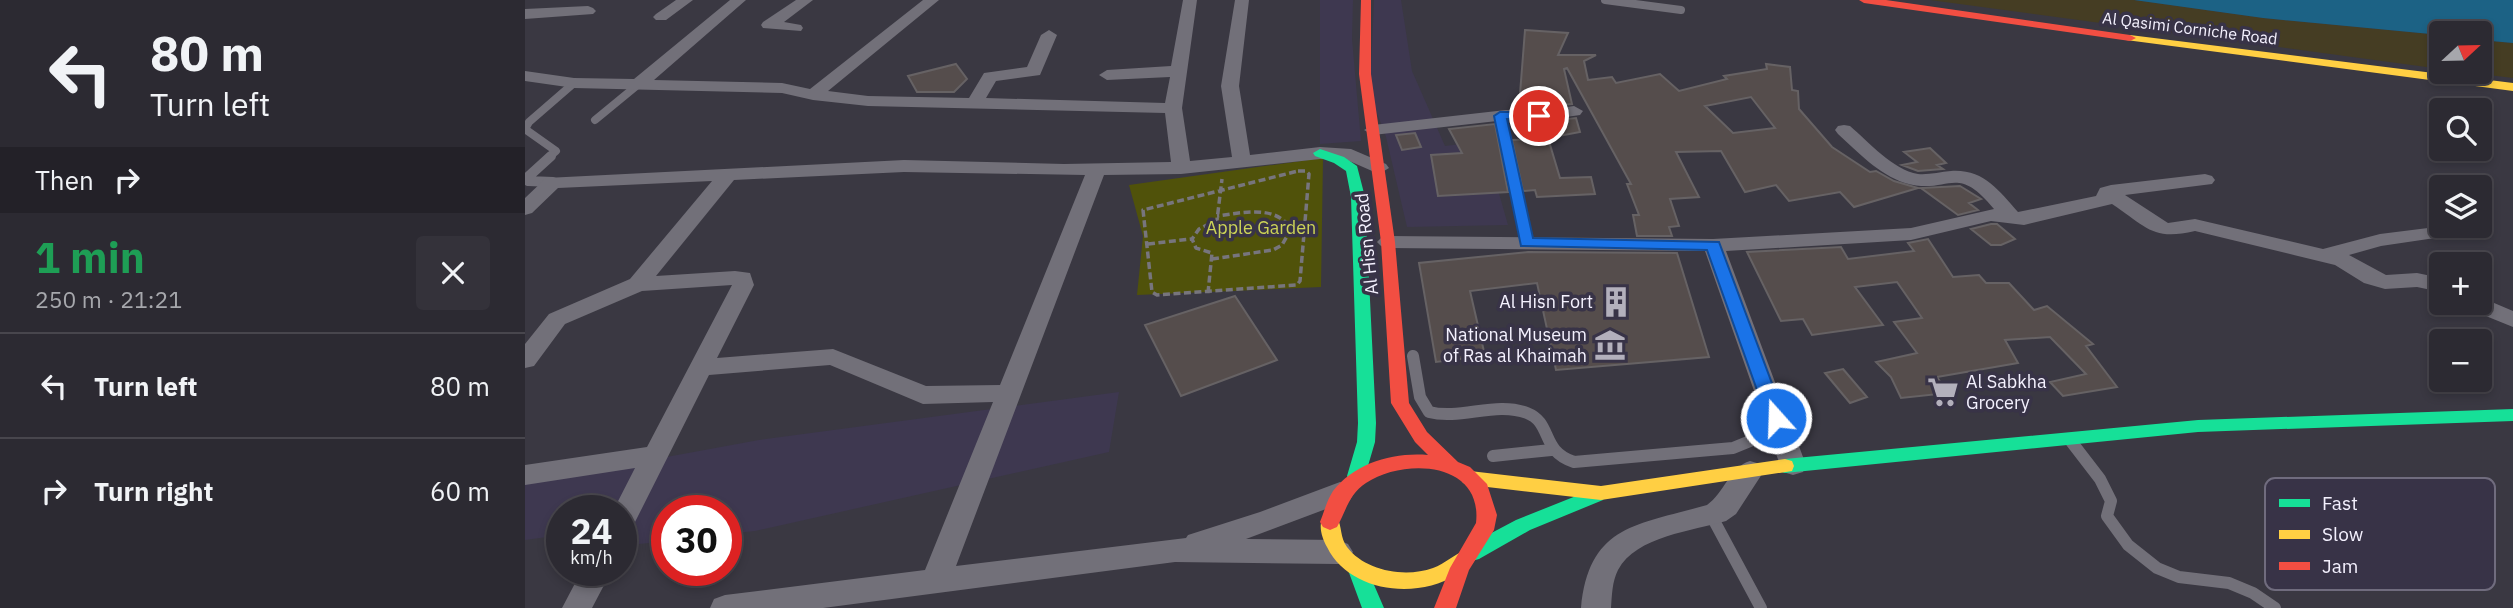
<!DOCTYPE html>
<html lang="en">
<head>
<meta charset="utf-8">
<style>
  :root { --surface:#2c2a32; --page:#34323a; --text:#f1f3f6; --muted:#a6a7ac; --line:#48464d }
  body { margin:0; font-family:"IBM Plex Sans",sans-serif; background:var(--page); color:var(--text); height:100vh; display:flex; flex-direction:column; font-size:26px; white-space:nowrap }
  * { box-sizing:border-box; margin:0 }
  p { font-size:23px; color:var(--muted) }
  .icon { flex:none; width:38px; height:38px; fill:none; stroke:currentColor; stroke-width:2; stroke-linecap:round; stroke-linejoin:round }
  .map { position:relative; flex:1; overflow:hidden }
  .drawer { display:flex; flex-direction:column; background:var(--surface); width:525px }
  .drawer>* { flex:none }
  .banner { background:#2c2a32; color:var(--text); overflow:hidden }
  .needle { width:46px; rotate:68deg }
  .fabs { position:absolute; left:1904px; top:21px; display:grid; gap:14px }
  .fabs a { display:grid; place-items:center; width:63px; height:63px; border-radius:7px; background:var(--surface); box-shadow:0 4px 10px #0003,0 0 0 2px var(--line); font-size:35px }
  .speed { position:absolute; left:21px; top:495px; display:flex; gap:14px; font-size:35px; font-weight:700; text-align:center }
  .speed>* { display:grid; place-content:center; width:91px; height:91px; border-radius:50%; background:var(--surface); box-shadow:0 4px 10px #0003,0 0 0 2px var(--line); line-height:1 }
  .speed small { font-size:18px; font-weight:400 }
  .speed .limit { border:10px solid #d22; background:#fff; color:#111 }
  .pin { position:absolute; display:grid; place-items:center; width:60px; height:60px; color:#fff; margin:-30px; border:4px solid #fff; border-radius:50%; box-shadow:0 2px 7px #0007 }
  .me { position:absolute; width:77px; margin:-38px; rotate:340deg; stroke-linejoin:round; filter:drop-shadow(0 0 5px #0008) }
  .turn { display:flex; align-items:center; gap:24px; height:147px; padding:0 35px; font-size:32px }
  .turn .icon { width:91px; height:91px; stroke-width:2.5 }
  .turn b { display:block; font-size:49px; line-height:60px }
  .then { display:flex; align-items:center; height:66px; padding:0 35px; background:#0003; gap:14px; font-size:26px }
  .round { display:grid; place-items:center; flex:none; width:74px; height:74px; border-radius:7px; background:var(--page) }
  .headline { display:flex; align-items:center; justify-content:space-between; height:119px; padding:0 35px }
  h1 { font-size:42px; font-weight:700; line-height:52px; color:#1e9e55 }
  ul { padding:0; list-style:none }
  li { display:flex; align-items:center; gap:21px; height:105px; padding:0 35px; border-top:2px solid var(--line) }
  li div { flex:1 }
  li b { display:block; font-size:26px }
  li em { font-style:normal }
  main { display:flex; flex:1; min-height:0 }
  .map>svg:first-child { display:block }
  .built { fill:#3e3850 }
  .green { fill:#50520a }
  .sand { fill:#453d23 }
  .water { fill:#1c6285 }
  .building { fill:#554d4c; stroke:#666264; stroke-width:2; fill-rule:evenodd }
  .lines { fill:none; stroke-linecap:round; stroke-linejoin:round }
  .path { stroke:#77757d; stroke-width:3.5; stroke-dasharray:7 3.5; stroke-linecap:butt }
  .lane-far2 { stroke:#727079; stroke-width:8 }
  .lane-far1 { stroke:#727079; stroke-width:10 }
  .lane { stroke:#727079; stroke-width:12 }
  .street { fill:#727079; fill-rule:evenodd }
  .fast { fill:#16e098; fill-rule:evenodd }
  .slow { fill:#ffcf43; fill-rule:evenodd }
  .jam { fill:#f24e42; fill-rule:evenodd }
  .route { fill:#1a73e8; stroke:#114b97; stroke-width:2 }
  .labels { text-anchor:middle; stroke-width:7; stroke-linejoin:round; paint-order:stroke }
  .far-street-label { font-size:16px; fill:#f4f1fe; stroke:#383347 }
  .park-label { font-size:18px; fill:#cdd457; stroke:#383347 }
  .street-label { font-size:18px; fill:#f4f1fe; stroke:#383347 }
  .poi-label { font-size:18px; fill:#f4f1fe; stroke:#383347; text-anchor:end }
  .key { fill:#383347; stroke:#706c7e; stroke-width:2 }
  .key-label { font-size:19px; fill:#f4f1fe }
</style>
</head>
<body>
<main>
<section class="drawer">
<div class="banner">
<div class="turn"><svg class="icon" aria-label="left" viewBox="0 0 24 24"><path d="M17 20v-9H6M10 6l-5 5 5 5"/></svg><div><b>80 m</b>Turn left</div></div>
<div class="then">Then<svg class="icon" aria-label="right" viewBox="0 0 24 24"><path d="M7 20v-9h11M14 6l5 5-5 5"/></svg></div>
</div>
<div class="headline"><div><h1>1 min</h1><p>250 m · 21:21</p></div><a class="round"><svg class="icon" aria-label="close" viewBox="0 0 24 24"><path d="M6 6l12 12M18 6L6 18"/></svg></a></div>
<ul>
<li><svg class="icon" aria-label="left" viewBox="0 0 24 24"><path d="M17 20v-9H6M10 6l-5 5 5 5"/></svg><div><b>Turn left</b></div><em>80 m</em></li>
<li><svg class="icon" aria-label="right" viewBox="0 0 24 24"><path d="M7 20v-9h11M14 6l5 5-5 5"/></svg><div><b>Turn right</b></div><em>60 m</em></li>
</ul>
</section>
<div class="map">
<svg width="1988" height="608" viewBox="0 0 1988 608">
  <rect width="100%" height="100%" fill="#3a3842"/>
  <!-- built -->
  <path class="built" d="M795 0H828L827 39 836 141 795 144Z
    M849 0H876L887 71 920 146 959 141 983 225 882 227 861 137 845 94Z
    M594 392 584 452 230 531 201 534V511H142V541L96 546V511H37V535L0 540V483L234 440Z"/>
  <!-- green -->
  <path class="green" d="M798 158 796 287 612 295 618 236 604 185Z"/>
  <!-- sand -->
  <path class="sand" d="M1405 0H1609L1738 18 1916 35V69Z
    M1955 40 1988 43V78L1939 72H1955Z"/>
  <!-- water -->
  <path class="water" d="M1609 0H1988V43L1955 40V33H1916V35L1738 18Z"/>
  <!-- building -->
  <path class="building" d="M1000 30 1043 33 1033 55H1071L1059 61 1063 80 1087 77 1091 83 1135 74 1154 91 1202 79 1199 76 1242 69 1241 64 1265 67 1267 90 1273 91 1274 109 1307 147 1345 172 1351 171 1369 181 1393 188 1329 207 1315 192 1264 201 1251 185 1220 192 1196 151 1151 152 1174 197 1145 199 1154 226 1144 227 1147 236H1112L1108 215H1114L1102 184H1106L1042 68 1039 69 1047 104 1001 108 995 94ZM1226 97 1250 128 1208 133 1180 106Z
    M431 64 442 79 429 92H392L383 76Z
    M1051 118 1055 132 1023 138 1035 178 1066 177 1070 194 1012 197 1010 190 998 191 987 140 1013 139 1007 123Z
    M970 124 983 192 913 196 906 155 937 153 924 129Z
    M890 133 896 147 877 150 871 135Z
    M1405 148 1421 163 1412 165 1418 169 1393 171 1377 165 1392 162 1379 152Z
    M1435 186 1456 199 1444 203 1453 210 1433 215 1396 188Z
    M1466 224H1472L1490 239 1476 245H1466L1446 229Z
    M1403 239 1428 277 1454 275 1461 283H1484L1509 310 1522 306 1568 344 1561 346 1592 387 1538 396 1525 382 1561 374 1525 337 1480 340 1493 363 1412 377 1423 393 1376 398 1366 377 1351 362 1392 353 1369 322 1397 318 1372 282 1330 287 1358 325 1287 335 1278 319 1256 321 1222 252 1316 247 1323 259 1389 251 1383 243Z
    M1003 252 1152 253 1184 357 1031 370 1012 283 945 291 960 356 911 362 894 263Z
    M710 296 752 360 656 396 620 325Z
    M1318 369 1342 397 1325 403 1300 373Z"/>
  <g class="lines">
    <!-- path -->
    <path class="path" d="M773 171H781L784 174 775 281 772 285 632 295 627 292 618 210Z
      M766 229 779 227
      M623 244 666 239
      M687 259 748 250 757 245 766 229C751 204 716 213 692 216
      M683 293 687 253 671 248 667 239 674 229 692 220 697 179"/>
    <!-- lane-far2 -->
    <path class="lane-far2" d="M1080 0 1156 10
      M975 116 984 157
      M70 120 115 83
      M24 157 31 151 0 129 4 122 49 83"/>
    <!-- lane-far1 -->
    <path class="lane-far1" d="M26 156 4 176 3 181 28 182
      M983 156 1001 242"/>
    <!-- lane -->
    <path class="lane" d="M888 356 895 397 904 412C936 420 971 401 1002 413 1028 423 1015 451 1049 462L1208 448 1230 439 1250 420
      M1545 440 1575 479 1586 501 1582 516 1603 545 1632 568 1654 577 1704 583 1728 593 1750 608
      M968 456 1026 450
      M1186 515 1236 608"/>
    <!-- street -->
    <path class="street" d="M151 0H168L141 20H131L128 17 131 14Z
      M205 0H221L129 80 257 83 285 89 398 0H414L303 91 343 96 444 98 459 73 502 67 516 35 524 30 532 35 515 75 471 81 461 98 640 103 645 77 582 80 574 75 582 70 646 66 658 0H672L657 108 665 161 707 157 696 86 710 0H724L714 86 725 155 795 147 826 149 861 164 864 168 854 174 822 160 795 159 656 174 579 175 431 566 661 538 663 535 735 512 815 482 825 486 829 493 825 500 721 539 813 540 823 544 828 552 823 560 813 564 650 562 298 608H185L189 599 200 595 400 570 468 402 398 404 305 365 184 375 106 530 96 533V511H88L110 468 0 485V465L122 447 207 285 117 291 40 324 9 366 0 368V344L24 314 105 279 187 181 33 188 7 213 0 215V198L21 178 379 160 539 164 646 162 640 113 343 106 288 100 257 93 49 88 0 81V71L49 78 109 79ZM379 172 560 175 475 385 401 386 308 349 192 358 229 285 225 273 210 271 131 276 209 180Z
      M271 0H288L259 22 276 25 278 28 276 31 238 28 236 25 238 22Z
      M63 6 68 8 71 11 68 14 0 19V9Z
      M1049 106 1058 111 1055 115 1014 121 981 120 848 135 839 130 848 125 981 110 1014 111Z
      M1319 125 1325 126C1344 142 1368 170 1393 174 1403 175 1415 172 1426 171 1459 169 1473 190 1493 212L1571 196 1575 188 1586 185 1680 174 1687 176 1690 180 1687 184 1600 195 1643 223 1670 219 1798 249 1855 234 1903 228 1910 230 1913 234 1910 238 1856 246 1824 255 1861 275 1892 273 1916 278V292L1892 287 1860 289 1839 283 1810 265 1670 231C1627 241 1622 227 1587 204L1499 225 1466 221 1386 240 1201 251 1281 465 1278 472 1268 475 1258 472 1255 465 1180 251 863 248 856 246 852 242 856 238 863 236 1188 239 1386 228 1469 209C1430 161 1424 196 1380 183 1353 174 1333 152 1313 134L1310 130 1313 126Z
      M1955 297 1988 311V327L1941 308 1938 303H1955Z
      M1225 461 1235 464 1239 471 1211 514 1201 521C1168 531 1111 536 1093 570 1087 582 1087 595 1086 608H1056C1064 524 1113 525 1182 505 1199 493 1205 467 1225 461Z
      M57 570H87L67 608H37Z"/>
    <!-- fast -->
    <path class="fast" d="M795 149 819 157 832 166 840 197 851 423 850 442 840 476 838 481 831 483 824 481 822 476 832 442 833 423 826 197 821 171 809 163 790 156 788 153Z
      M1988 409V421L1673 432 1260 473 1253 471 1251 466 1253 461 1260 459 1673 420Z
      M1071 488 1078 490 1081 495 1078 500 1005 530 954 559 947 561 940 559 937 553 940 547 991 520Z
      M833 562 840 564 859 608H837L823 570 826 564Z"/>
    <!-- slow -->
    <path class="slow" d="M1605 35 1988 83V91L1601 40 1599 38Z
      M1260 459 1267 461 1269 466 1267 471 1076 500 945 485 938 483 936 478 938 473 945 471 1076 486Z
      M805 514 812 517C817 526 815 538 822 547 840 571 880 578 908 568 920 564 929 554 941 550L948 552 951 558C947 566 939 571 931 575 891 600 824 592 802 547 797 538 793 526 798 517Z"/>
    <!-- jam -->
    <path class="jam" d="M836 0H846V74L870 242 884 403 902 432 933 462 945 467 962 484 972 515 969 530 944 570 931 608H909L925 568 951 523C958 461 879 458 841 483 824 494 821 511 812 527L805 530 798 527 795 522C799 512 802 500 808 491 830 463 868 452 903 455L890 442 866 403 856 242 834 74Z
      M1334 0H1361L1605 35 1611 38 1605 41 1339 3Z"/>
  </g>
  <!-- route -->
  <path class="route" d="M975 112H1014L1020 116 1014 120 982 119 1008 238 1194 242 1260 418 1258 423H1245L1242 418 1182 250 996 246 969 116Z"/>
  <!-- icons -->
  <defs>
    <symbol id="building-bare" viewBox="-9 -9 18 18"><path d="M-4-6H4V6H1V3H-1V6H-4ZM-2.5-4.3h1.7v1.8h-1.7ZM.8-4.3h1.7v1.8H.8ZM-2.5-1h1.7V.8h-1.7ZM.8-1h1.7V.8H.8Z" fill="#b3b0bc" stroke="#383347" stroke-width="2.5" paint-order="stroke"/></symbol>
    <symbol id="museum-bare" viewBox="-9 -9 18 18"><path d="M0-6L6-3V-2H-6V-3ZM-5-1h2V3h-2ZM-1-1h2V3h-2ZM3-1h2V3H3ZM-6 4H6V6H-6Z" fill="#b3b0bc" stroke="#383347" stroke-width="2.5" paint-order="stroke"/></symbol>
    <symbol id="supermarket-bare" viewBox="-9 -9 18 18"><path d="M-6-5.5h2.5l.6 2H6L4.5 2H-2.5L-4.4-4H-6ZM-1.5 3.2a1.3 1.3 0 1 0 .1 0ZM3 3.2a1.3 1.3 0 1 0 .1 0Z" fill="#b3b0bc" stroke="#383347" stroke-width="2.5" paint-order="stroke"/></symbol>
  </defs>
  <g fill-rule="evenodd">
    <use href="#building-bare" x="1069" y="280" width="44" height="44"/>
    <use href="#museum-bare" x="1063" y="323" width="44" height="44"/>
    <use href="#supermarket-bare" x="1396" y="370" width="44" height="44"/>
  </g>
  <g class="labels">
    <!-- far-street labels -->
    <g class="far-street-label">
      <text transform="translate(1665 28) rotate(7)" y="6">Al Qasimi Corniche Road</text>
    </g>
    <!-- park labels -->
    <g class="park-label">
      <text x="736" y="234">Apple Garden</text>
    </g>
    <!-- street labels -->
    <g class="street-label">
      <text transform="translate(842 244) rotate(-96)" y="6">Al Hisn Road</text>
    </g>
    <!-- poi labels -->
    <g class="poi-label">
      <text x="1068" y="308">Al Hisn Fort</text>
      <text x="1062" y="341">National Museum<tspan x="1062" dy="21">of Ras al Khaimah</tspan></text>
      <text x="1441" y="388" text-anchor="start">Al Sabkha<tspan x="1441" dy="21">Grocery</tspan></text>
    </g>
  </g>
  <!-- legend -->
  <rect x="1740" y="478" width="230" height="112" rx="10" class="key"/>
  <rect x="1754" y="499" width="31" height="8" fill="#16e098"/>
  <rect x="1754" y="530" width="31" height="9" fill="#ffcf43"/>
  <rect x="1754" y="562" width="31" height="8" fill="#f24e42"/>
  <g class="key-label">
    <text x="1797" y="510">Fast</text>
    <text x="1797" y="541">Slow</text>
    <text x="1797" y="573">Jam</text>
  </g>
</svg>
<div class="fabs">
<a><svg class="needle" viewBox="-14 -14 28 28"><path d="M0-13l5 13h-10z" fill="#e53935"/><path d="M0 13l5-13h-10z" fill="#a6a7ac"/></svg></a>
<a><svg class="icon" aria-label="search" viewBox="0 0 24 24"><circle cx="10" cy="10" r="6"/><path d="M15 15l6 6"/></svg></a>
<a><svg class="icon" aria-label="layers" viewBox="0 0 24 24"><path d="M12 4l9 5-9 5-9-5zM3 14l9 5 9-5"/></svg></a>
<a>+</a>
<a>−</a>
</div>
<div class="speed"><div>24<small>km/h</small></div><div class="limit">30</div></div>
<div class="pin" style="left:1014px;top:116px;background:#d93025"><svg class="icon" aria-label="arrive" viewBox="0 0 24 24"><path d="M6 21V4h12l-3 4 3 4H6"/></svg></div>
<svg class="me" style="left:1251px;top:418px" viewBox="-20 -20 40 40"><circle r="17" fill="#1a73e8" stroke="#fff" stroke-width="3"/><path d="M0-11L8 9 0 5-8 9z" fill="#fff"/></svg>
</div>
</main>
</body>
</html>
